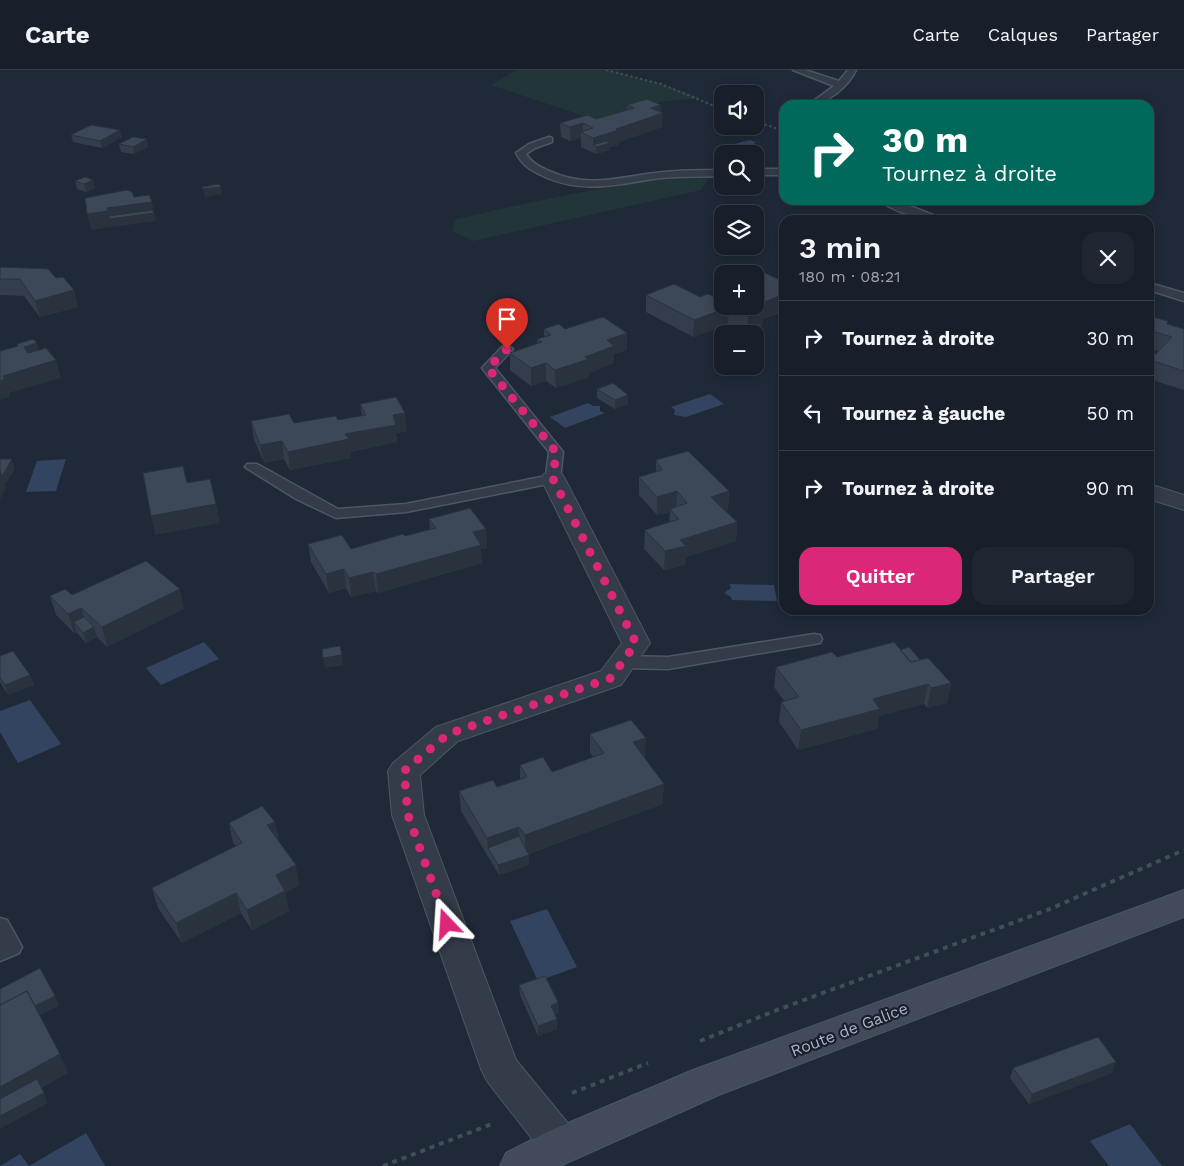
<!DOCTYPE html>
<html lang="fr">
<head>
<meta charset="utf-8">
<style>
  :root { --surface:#181f2a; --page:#212732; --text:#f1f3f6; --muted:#9fa2a8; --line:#363d47; --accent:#db2777 }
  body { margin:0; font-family:"Work Sans",sans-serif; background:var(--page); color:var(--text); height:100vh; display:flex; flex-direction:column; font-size:19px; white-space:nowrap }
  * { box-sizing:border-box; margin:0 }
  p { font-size:16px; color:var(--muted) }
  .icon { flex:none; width:28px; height:28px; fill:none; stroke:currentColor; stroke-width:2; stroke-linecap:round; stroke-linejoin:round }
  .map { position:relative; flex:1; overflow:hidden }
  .panel { position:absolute; left:779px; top:145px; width:375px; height:400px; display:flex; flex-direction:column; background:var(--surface); border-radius:15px; box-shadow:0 2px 12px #0003,0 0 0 1px var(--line) }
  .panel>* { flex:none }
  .top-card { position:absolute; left:779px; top:30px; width:375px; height:105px; border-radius:15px; box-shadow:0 2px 12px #0003,0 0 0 1px var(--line); background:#00695c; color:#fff; overflow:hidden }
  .controls { position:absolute; left:714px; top:15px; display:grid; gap:10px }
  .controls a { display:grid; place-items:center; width:50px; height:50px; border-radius:10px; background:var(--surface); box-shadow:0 2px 12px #0003,0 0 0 1px var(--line); font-size:25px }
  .pin { position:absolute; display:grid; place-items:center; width:42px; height:42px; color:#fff; margin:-51px -21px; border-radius:50% 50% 50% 0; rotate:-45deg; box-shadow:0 0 5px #0007 }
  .pin .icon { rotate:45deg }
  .me { position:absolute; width:55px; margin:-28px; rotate:340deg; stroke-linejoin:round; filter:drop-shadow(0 0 4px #0008) }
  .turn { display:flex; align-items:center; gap:18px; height:105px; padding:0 20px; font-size:22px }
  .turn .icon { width:65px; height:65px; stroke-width:2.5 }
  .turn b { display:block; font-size:35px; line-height:42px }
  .round { display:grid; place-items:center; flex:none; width:52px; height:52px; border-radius:15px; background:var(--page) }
  .summary { display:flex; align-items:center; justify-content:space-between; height:85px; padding:0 20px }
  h1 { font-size:30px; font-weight:600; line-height:38px }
  .button { display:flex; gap:10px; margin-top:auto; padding:10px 20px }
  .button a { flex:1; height:58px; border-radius:15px; background:var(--accent); color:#fff; font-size:20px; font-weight:600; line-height:58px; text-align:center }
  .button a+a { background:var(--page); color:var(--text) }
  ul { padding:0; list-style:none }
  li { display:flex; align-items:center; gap:15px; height:75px; padding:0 20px; border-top:1px solid var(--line) }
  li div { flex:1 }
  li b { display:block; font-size:19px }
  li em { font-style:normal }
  header { display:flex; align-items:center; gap:30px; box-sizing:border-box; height:70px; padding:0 25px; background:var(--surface); border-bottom:1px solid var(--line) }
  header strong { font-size:24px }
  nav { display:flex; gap:28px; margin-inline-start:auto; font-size:18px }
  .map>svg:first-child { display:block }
  .green { fill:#223539 }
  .water { fill:#334460 }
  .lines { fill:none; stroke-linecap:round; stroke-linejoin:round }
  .lane-casing { stroke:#4e5663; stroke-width:3 }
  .street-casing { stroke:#4e5663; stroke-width:2 }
  .secondary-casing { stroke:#4e5663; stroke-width:2 }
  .path-far1 { stroke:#3d5154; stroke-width:2; stroke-dasharray:2.5 2.5; stroke-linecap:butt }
  .path { stroke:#3d5154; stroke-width:4; stroke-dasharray:5 5; stroke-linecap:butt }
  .lane { fill:#343b49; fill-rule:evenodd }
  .street { fill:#343b49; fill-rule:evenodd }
  .secondary { fill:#424a5c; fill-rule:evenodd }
  .wall { fill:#343d4c }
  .shaded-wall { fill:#2a323e }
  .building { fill:#3c4758; stroke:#2a323e }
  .route { stroke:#db2777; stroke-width:9; stroke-dasharray:0 16.2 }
  .labels { text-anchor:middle; stroke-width:4.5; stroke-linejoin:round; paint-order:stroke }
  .near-street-label { font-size:16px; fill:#aeb6c5; stroke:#19202d }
</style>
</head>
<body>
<header>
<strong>Carte</strong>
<nav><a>Carte</a><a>Calques</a><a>Partager</a></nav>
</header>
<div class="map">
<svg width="1184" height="1096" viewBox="0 0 1184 1096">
  <rect width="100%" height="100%" fill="#202938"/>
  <!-- green -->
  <path class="green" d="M517 0H606L661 14 701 28 660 32 599 51 491 15Z
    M687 106 708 109 701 120 473 171 452 161 456 149C533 132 609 114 687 106Z"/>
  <!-- water -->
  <path class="water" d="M750 70 756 72 752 76 757 77 746 84 719 83 738 73Z
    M710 324 724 334 686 347 674 345 675 340 671 337Z
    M588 333 593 336H600V341L605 343 565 358 550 347Z
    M66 389 56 421 26 422 37 391Z
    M730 514 774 515 777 531 732 530 731 527 724 523 731 518Z
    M204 572 219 589 161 615 146 598Z
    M30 630 61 674 18 693 0 662V641Z
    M547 839 577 897 538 911 510 851Z
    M1130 1054 1162 1096H1109L1090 1071Z
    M86 1063 105 1096H0L20 1084 29 1096Z"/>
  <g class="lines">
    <defs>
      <path id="lane" d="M793 0H805L839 11 848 0H856C849 16 826 35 808 35L834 16Z
        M549 67 552 68V72L535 78 526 84C531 92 538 96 547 100 590 120 620 106 664 102 683 100 703 100 722 100V106C702 107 682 106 661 108 620 113 585 125 545 107 532 101 523 96 516 83L529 74Z
        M755 99H784V105H755Z
        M880 130C901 130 921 141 942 148L943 150C925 150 893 143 880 130Z
        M1149 213 1184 223V231L1149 220Z
        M507 275 513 279 495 298 563 382 560 409 558 412 406 442 336 448 296 429 245 397 247 394H257L338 439 406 434 546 406 549 382 482 298 503 276Z
        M814 564 820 565 822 569 820 573 668 599 622 598 616 596 614 592 616 588 622 586 668 587Z
        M0 848 7 850 22 877 19 883 0 891Z"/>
      <path id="street" d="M553 402 562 404 565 409 650 573 621 615 458 671 420 705 424 745 516 990 575 1062 581 1075 575 1088 561 1093 547 1088 487 1011 481 999 392 745 388 701 393 693 436 657 601 601 622 573 541 409 544 404Z
        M1149 414 1184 425V440L1149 429Z"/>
      <path id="secondary" d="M1184 820V847L721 1024 560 1096H500L506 1083 547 1062 693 1000Z"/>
    </defs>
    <!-- lane casing -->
    <use href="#lane" class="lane-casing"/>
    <!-- street casing -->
    <use href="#street" class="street-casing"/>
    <!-- secondary casing -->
    <use href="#secondary" class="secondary-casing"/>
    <!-- path-far1 -->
    <path class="path-far1" d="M606 0 661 14 722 39
      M755 51 784 61"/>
    <!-- path -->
    <path class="path" d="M700 971 777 940 1050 839 1184 780
      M572 1023 648 993
      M383 1096 492 1054"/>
    <!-- lane -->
    <use href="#lane" class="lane"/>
    <!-- street -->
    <use href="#street" class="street"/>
    <!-- secondary -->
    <use href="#secondary" class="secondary"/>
  </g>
  <!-- wall -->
  <path class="wall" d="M627 35H661L662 57 619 72V75L610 77V80L596 84 581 77V68L570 71 561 67 560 53 596 49 627 40Z
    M71 65 122 67 102 78 73 72Z
    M147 69 148 77 134 84 121 82 119 74Z
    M93 110 95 118 86 122 77 119 75 111Z
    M0 198 56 208 74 220 78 237 40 247 24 226 0 225Z
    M755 205 784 212V241L763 249 762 257 747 263 728 254 693 267 646 242V225L700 227 720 230 755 236Z
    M1149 246 1167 254 1184 259V320L1149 309V293L1150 290 1158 281 1149 279Z
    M544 259H565L627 280 614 284V293L589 303V307L556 318 546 311 531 316 510 300V283L537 274V269L544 267Z
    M597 319 628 334 615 339 597 328Z
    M360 334 407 361 396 363 397 372 350 382 351 388 290 400 284 389 264 393 254 369 251 351 294 353 338 350 362 346Z
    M656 390 729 421 728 440 725 441 737 452 736 471 686 487 685 495 664 500 644 479 645 460 669 452 670 442 657 445 639 425V407L656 402Z
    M429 449 486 459 487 478 481 479 482 493 378 523 376 521 351 527 346 518 329 523 311 492 308 474 351 479 405 466 430 459Z
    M72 525 184 539 107 577 97 567 86 573 76 562 74 563 56 545 50 526Z
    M900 580 920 590 951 613 947 633 927 638 924 634 879 646 877 659 798 680 779 652 781 632 784 631 774 617 776 597 837 587Z
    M0 586 30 605 34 615 8 625 0 612Z
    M590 664 645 688 663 734 529 784V795L499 805 461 741 459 721 497 717 520 709V695L552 702 593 687 590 683Z
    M275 752 279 772 299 815 285 823 289 841 252 860 241 843 182 873 158 838 152 818 236 776 233 773 229 753Z
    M519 915 558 932 559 943 555 944 557 949V959L538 966 520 925Z
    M1013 998 1112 1003 1029 1034 1010 1008Z"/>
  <!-- shaded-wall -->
  <path class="shaded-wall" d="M661 35V43H663L662 57 619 72V75L610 77V80L596 84V77L593 75V82V68L616 59 651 38Z
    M583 53V63L581 62V68L570 71V57Z
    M120 60 122 67 102 78 100 71Z
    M147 69 148 77 134 84 133 77Z
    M93 110 95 118 86 122 84 114Z
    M221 117 222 124 205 127 203 119Z
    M152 132 156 151 91 160 87 144 107 138Z
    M74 220 78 237 40 247 35 231Z
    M784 224 783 240 763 249 762 257 747 263 748 247 755 236Z
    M729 237 728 254 693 267 694 250Z
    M627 263V280L614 284V293L589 303V307L556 318 555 300 585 287 607 270Z
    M37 273 41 290 29 294 24 277Z
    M56 290 61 308 9 323 10 327 0 330V311L3 306Z
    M546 293V311L531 316V298Z
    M628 325V334L615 339V330Z
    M405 343 407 361 396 363 397 372 350 382 351 388 290 400 288 382 345 364 393 345Z
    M282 371 284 389 264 393 260 375Z
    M12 389 15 399 5 415 6 418 0 429V400Z
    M677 421 676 440 670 439V442L657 445V427Z
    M729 421 728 440 710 446 711 427Z
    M216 434 220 453 155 465 151 446Z
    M737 452 736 471 686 487 685 495 664 500 665 481 680 470Z
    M486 459 487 478 481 479 482 493 378 523 376 504 473 462Z
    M344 499 346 518 329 523 326 504Z
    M373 502 376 521 351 527 349 508Z
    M180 519 184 539 107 577 102 557Z
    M81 538 87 557 74 552 76 562 74 563 68 544Z
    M94 557 97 567 86 573 83 563Z
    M342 585 343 595 325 598 323 588Z
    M30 605 34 615 8 625 5 615Z
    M951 613 947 633 927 638 931 618Z
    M928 614 924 634 879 646 877 659 798 680 801 660 873 629Z
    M646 668 645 688 632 692 633 672Z
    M664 714 663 734 526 785 525 765Z
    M275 752 279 772 267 755Z
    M519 757 520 777 488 778 487 768Z
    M529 785V795L499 805 498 795Z
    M296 795 299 815 285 823 289 841 252 860 247 840 276 805Z
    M236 823 241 843 182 873 176 853Z
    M55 926 59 936 38 946 34 936Z
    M558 932 559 943 551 946V936Z
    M557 949V959L538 966V956Z
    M60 984 68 1003 0 1042V1017Z
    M1116 992 1112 1003 1029 1034 1032 1024Z
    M44 1023 48 1033 0 1059V1046Z"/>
  <!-- building -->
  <path class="building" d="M647 29 661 35 651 38 663 43 616 59 619 60 593 68 581 62 593 58 583 53 570 57 560 53 588 45 596 49 634 38 627 35Z
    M91 55 120 60 100 71 71 65Z
    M133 67 147 69 133 77 119 74Z
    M606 71 610 73 596 77 593 75Z
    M85 107 93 110 84 114 75 111Z
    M219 114 221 117 203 119 202 117Z
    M127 120 132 122 134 127 149 125 152 132 107 138 108 141 87 144 85 128Z
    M153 140 154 143 109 149V146Z
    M1 197 48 199 56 208 63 207 74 220 35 231 20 209H0V198Z
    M763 202 784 212V224L755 236V216L758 215 755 213V205Z
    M674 214 700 227 708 224 720 230 722 228V236H754L764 241 748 247 729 237 694 250 646 225Z
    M1149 246 1168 251 1167 254 1184 259V301L1150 290 1172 267 1149 260Z
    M603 247 627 263 607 270 614 276 585 287 589 289 555 300 546 293 531 298 510 283 542 272 537 269 551 265 544 259 559 254 565 259Z
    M33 269 37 273 24 277 28 283 46 278 56 290 3 306 5 309 0 311V281L18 276 17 274Z
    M613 313 628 325 615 330 597 319Z
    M396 327 405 343 393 345 396 355 345 364 349 369 288 382 282 371 260 375 251 351 289 344 294 353 336 346 338 350 366 345 360 334Z
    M688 381 729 421 711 427 737 452 680 470 686 476 665 481 645 460 679 449 670 439 687 433 677 421 657 427 639 407 662 400 656 390Z
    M0 389H12L2 406 0 400Z
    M183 396 187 413 210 409 216 434 151 446 143 403Z
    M470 438 486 459 473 462 481 475 376 504 373 502 349 508 344 499 326 504 308 474 342 465 351 479 403 464 405 466 436 458 429 449Z
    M146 491 180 519 102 557 81 538 68 544 50 526 65 519 72 525Z
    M84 547 94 557 83 563 74 552Z
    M894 572 911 592 928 588 951 613 931 618 928 614 873 629 880 639 801 660 781 632 799 627 776 597 832 582 837 587Z
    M340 576 342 585 323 588 322 579Z
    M909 577 920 590 911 592 900 580Z
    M13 581 30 605 5 615 0 607V586Z
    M631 650 646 668 633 672 664 714 525 765 519 757 487 768 459 721 493 710 497 717 527 707 520 695 543 687 552 702 604 683 590 664Z
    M262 736 275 752 267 755 296 795 276 805 285 821 247 840 236 823 176 853 152 818 242 773 229 753Z
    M519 766 529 785 498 795 488 778Z
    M40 898 55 926 35 936 27 921 0 935V919Z
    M545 906 558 932 551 936 557 949 538 956 519 915Z
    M27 921 60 984 0 1017V935Z
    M1098 967 1116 992 1032 1024 1013 998Z
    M37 1009 44 1023 0 1046V1029Z"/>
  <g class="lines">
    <!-- route -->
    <path class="route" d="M447 854 408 745 404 701 448 664 611 608 636 573 553 409 556 382 488 298 507 279"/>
  </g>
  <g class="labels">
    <!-- near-street labels -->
    <g class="near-street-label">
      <text transform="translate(849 959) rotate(-21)" y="6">Route de Galice</text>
    </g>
  </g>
</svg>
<div class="controls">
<a><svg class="icon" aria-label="sound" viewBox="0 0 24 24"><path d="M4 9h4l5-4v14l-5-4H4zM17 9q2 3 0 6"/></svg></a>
<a><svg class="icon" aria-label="search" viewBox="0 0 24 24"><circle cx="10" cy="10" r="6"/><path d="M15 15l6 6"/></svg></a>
<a><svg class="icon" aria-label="layers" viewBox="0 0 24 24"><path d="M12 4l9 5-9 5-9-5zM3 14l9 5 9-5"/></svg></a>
<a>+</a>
<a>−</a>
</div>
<div class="pin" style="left:507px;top:279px;background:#d93025"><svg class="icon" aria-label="arrive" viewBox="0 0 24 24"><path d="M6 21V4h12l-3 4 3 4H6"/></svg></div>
<svg class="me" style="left:447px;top:854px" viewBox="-20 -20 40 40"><path d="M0-17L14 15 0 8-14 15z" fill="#db2777" stroke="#fff" stroke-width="4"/></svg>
<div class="top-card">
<div class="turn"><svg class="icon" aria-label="right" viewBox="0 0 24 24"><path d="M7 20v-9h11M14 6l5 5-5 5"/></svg><div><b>30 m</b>Tournez à droite</div></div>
</div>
<section class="panel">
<div class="summary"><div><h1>3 min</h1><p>180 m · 08:21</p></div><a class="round"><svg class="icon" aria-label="close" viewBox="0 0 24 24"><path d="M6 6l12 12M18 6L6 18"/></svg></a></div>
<ul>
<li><svg class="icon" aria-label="right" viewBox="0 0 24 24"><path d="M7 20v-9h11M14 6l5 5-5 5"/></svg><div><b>Tournez à droite</b></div><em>30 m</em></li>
<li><svg class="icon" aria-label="left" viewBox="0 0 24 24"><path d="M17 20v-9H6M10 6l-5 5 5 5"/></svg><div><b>Tournez à gauche</b></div><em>50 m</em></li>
<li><svg class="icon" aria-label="right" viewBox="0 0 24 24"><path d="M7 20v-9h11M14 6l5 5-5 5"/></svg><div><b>Tournez à droite</b></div><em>90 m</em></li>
</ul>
<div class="button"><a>Quitter</a><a>Partager</a></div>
</section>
</div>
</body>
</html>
